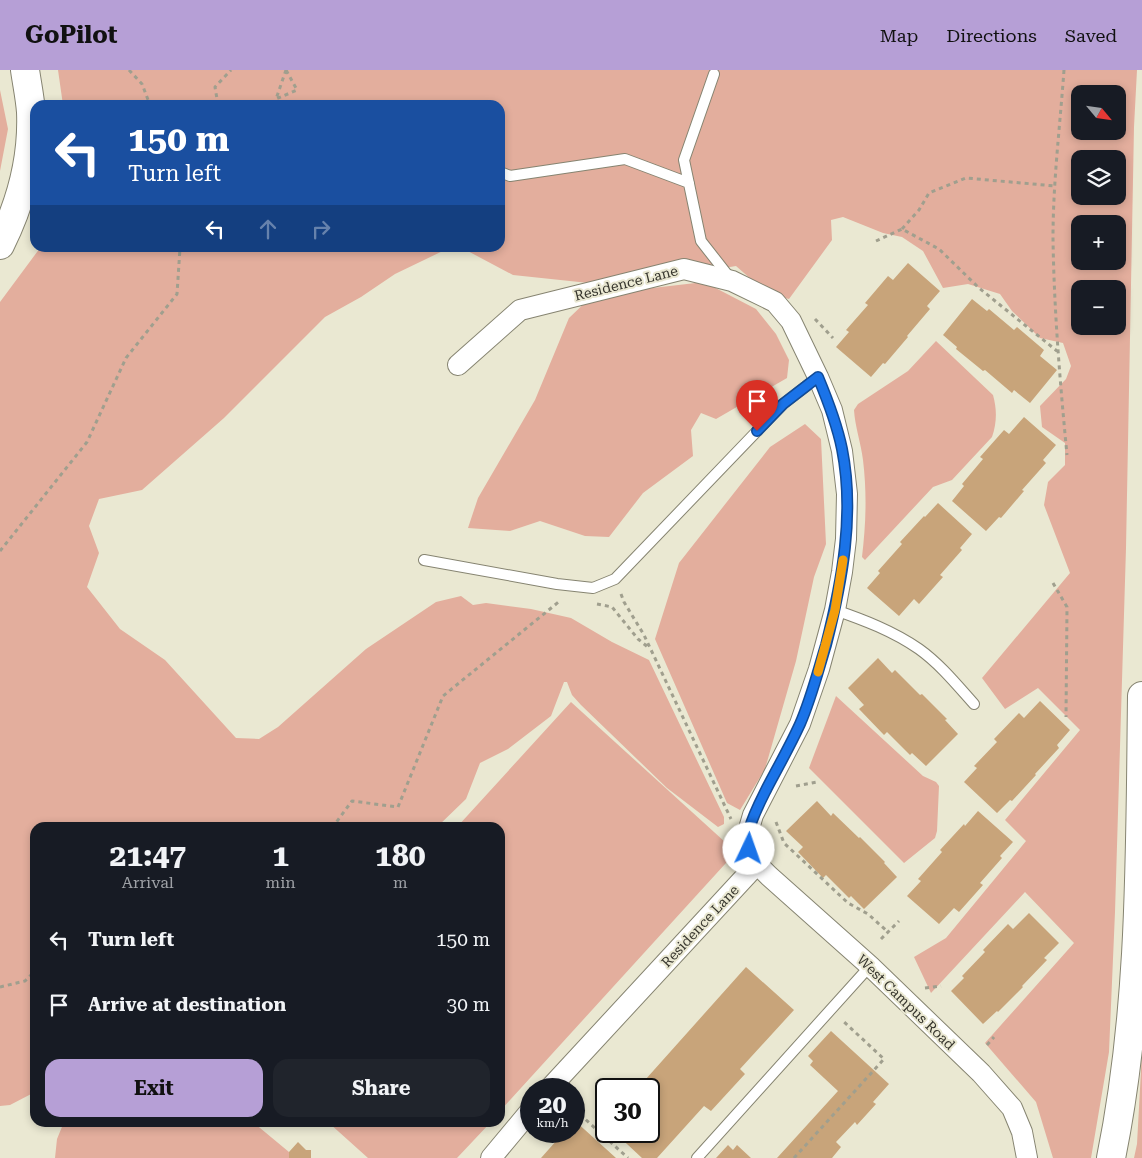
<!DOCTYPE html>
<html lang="en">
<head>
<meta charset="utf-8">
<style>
  :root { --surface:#171b24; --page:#20242c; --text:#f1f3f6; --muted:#9ea1a6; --accent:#b69fd6 }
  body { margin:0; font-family:"Roboto Serif",serif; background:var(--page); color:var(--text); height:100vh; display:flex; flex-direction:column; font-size:19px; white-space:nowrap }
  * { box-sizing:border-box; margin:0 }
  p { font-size:16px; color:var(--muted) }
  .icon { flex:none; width:28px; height:28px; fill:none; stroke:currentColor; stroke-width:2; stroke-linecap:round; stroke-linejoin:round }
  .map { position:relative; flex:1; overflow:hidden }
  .panel { position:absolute; left:30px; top:752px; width:475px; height:305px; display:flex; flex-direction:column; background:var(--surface); border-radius:15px; box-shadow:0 2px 8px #0003 }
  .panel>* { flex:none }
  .top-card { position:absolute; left:30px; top:30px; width:475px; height:152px; border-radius:15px; box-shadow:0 2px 8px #0003; background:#1a4fa0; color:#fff; overflow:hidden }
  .needle { width:32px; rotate:119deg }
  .fabs { position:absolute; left:1071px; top:15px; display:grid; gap:10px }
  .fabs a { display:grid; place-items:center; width:55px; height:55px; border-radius:10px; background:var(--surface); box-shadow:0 2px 8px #0003; font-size:25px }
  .speed { position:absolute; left:520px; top:1008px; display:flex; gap:10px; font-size:25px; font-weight:700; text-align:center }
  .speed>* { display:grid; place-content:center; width:65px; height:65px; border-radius:50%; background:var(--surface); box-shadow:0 2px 8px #0003; line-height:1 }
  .speed small { font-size:12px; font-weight:400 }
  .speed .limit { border:2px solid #111; border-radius:8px; background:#fff; color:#111 }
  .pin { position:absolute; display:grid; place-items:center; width:42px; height:42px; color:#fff; margin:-51px -21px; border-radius:50% 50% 50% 0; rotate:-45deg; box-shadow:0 0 5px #0007 }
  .pin .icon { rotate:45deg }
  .me { position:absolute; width:55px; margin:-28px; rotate:3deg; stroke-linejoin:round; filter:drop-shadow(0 0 4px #0008) }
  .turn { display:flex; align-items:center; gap:18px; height:105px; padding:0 15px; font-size:22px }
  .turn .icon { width:65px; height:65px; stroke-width:2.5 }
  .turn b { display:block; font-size:35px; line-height:42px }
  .lanes { display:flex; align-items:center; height:48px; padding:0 15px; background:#0003; justify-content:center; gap:25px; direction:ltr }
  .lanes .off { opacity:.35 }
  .eta { display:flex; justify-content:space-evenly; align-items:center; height:85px; text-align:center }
  .eta b { font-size:30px; font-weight:700; line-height:35px }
  .action { display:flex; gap:10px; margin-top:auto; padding:10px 15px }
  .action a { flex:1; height:58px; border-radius:15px; background:var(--accent); color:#111; font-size:20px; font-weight:700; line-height:58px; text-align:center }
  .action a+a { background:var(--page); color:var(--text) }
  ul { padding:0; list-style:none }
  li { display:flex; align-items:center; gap:15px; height:65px; padding:0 15px }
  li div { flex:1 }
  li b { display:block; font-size:19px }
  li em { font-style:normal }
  header { display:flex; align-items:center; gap:30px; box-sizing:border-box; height:70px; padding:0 25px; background:var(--accent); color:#111 }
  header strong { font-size:24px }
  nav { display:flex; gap:28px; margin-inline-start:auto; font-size:18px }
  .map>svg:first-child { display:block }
  .green { fill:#e3ae9d; fill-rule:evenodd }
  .building { fill:#c8a47a }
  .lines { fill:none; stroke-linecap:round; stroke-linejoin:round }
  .lane-casing { stroke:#868471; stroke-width:12 }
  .street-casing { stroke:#868471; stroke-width:22 }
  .secondary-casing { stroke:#868471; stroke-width:30 }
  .path { stroke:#a09f8e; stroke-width:3; stroke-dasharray:4 4; stroke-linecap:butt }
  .lane { stroke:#fff; stroke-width:10 }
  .street { stroke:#fff; stroke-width:20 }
  .secondary { stroke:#fff; stroke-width:28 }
  .route-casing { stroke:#114b97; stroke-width:12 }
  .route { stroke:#1a73e8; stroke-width:9 }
  .slow { stroke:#f59e0b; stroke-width:9 }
  .labels { text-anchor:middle; stroke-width:4; stroke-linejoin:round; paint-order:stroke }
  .street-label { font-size:14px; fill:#36352d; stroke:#eae8d2 }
</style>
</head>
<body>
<header>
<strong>GoPilot</strong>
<nav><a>Map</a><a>Directions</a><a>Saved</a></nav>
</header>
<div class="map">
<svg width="1142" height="1088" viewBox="0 0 1142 1088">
  <rect width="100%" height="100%" fill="#eae8d2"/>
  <!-- green -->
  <path class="green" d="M58 0H1137L1134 57 1126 478 1115 842 1109 982 1091 1088H1053L1036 1032 985 973 1074 873 1025 822 931 923 914 887 946 868 1026 771 1005 750 1080 660 1038 618 1005 639 982 608 1070 503 1044 435 1048 412 1065 395V373L1042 357 1040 336 1066 309 1071 296 1063 273 1040 268 1012 241 1000 224 968 214 943 218 923 181 902 167 883 163 843 147 831 150 832 170 789 229 767 223 736 196 617 216 513 205 462 178H500V35H63ZM1080 24H1118V61H1080ZM1080 89H1118V126H1080ZM1080 154H1118V191H1080ZM1080 219H1118V256H1080Z
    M0 20 8 59 0 101Z
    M40 178H449L395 204 361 227 325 247 224 348 142 420 99 429 89 456 99 483 87 517 120 559 165 590 236 668 259 669 278 657 366 579 436 532 461 526 473 535 486 533 531 539 571 548 612 572 649 590 724 747V754L718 757 667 718 581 635 572 625 567 612H564L551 646 508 679 480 693 466 729 437 757 35 758V1022L10 1035 0 1036V232Z
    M704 212 756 239 776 264 789 290 787 308 716 349 701 343 691 360 693 386 643 423 609 467 585 466 540 451 510 461 468 458 478 428 535 330 569 248 593 225Z
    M936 271 993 325C997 339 997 353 992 367L952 410 933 417 865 490 862 487C866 454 867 423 863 390 861 373 855 357 854 340L858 334 908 301Z
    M805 354 821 369 826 474 814 507 796 591 765 699 740 740 727 733 655 569 679 493 770 377Z
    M836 626 923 706 936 712 939 716 937 761 935 768 904 793 809 698Z
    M571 632 736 782 500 1041V758L457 757Z
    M1142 982V1088H1134L1137 1074Z
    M64 1052 254 1053 289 1082V1088H55L57 1069Z
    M329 1053H490L457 1088H368Z"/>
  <!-- building -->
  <path class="building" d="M908 193 940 221 927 236 930 239 907 266 908 267 885 294 883 293 871 307 836 277 849 262 846 260 868 235 865 233 888 206 893 210Z
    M972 229 987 241 989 239 1014 260 1017 257 1044 280 1040 286 1057 300 1030 333 1014 320 1012 323 985 300 983 301 956 279 957 277 943 265Z
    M1024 347 1056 375 1043 390 1046 393 1022 420 1024 421 1001 448 999 447 986 461 952 431 964 416 962 414 983 389 980 387 1004 360 1009 364Z
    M938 433 972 464 960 478 962 480 940 505 943 507 919 534 914 529 899 546 867 518 880 503 878 501 902 474 900 472 924 446 925 447Z
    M878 588 892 603 895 600 920 625 922 624 947 649 945 650 958 664 926 696 912 683 910 685 887 662 884 665 859 639 864 635 848 618Z
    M1040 631 1070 660 1057 675 1059 678 1035 704 1036 705 1012 731 1010 730 997 743 964 712 977 698 974 696 997 672 994 669 1019 643 1024 648Z
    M817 731 831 746 833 743 859 768 860 767 885 792 884 793 897 807 864 839 851 826 849 828 826 805 823 808 798 782 803 777 786 761Z
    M978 741 1013 772 1000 786 1002 788 980 813 983 815 959 842 954 838 939 854 907 826 921 811 918 809 942 782 940 780 964 754 965 756Z
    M1029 843 1059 873 1044 888 1047 890 1022 916 1023 917 998 942 997 941 983 954 951 921 964 908 962 906 985 882 983 880 1008 854 1013 859Z
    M746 897 794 940 740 999 745 1004 711 1041 704 1036 657 1088H642L613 1061H649V1019H637Z
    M831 961 889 1014 873 1032 876 1034 857 1055 855 1052 836 1072 841 1077 832 1088H777L838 1021 810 995 813 991 808 986Z
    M574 1050 616 1088H541L565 1061H574Z
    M298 1072 306 1080H311V1088H289V1082Z
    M728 1075 733 1080 737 1075 751 1088H716Z"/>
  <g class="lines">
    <defs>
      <path id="lane" d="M714 4 684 90 701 171 730 208
        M500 102 510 106 625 89 689 113
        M424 490 557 514 593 518 615 509 783 334 818 307
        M835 540C864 550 893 561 919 579 940 594 957 615 974 634
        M697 1088 870 896"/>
      <path id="street" d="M458 295 520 240 684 199 732 211 775 232 791 251 818 307 832 340 842 381 847 424 846 469 842 502 835 540 819 599 800 654 753 745 748 762 749 779 757 794 769 806 870 896 981 1003 1012 1038 1022 1062 1027 1088
        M549 1019 757 794
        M491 1088 531 1040"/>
      <path id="secondary" d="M0 175C21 133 33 90 31 42 30 28 27 14 25 0
        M1111 1088C1142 936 1140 781 1142 626"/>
    </defs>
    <!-- lane casing -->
    <use href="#lane" class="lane-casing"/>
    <!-- street casing -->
    <use href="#street" class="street-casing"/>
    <!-- secondary casing -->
    <use href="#secondary" class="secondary-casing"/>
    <!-- path -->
    <path class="path" d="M129 0 142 14 150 35
      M286 0 276 29 297 20 286 0
      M1064 0C1060 56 1053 112 1053 168 1054 240 1060 312 1067 385
      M218 35 215 17 231 0
      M902 159 919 140 929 123 966 108 1055 116
      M876 171 902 159 939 179 979 218 1057 281
      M815 249 833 268
      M0 481 87 372 126 288 177 224 180 178
      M1053 513 1067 537 1066 647
      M621 524 624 532 644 565 731 749
      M597 534 612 537 638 569 649 578
      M796 716 817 712
      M776 752 784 773 848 833 868 844 888 862
      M234 758H241
      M332 758 352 731 398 737 443 626 561 530
      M881 869 899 851
      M0 917 25 911 35 901
      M925 918 941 916
      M987 975 994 967
      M574 1039 628 1088
      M794 1088 884 989 842 950"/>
    <!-- lane -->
    <use href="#lane" class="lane"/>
    <!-- street -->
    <use href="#street" class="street"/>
    <!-- secondary -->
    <use href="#secondary" class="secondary"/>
  </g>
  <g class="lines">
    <defs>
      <path id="route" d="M749 779C749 773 748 766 749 760 753 745 760 732 767 718 778 697 790 676 800 654 811 629 818 601 826 575 842 512 855 444 842 379 837 354 828 331 818 307L783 334 757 361"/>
    </defs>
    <!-- route casing -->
    <use href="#route" class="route-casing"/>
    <!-- route -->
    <use href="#route" class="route"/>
    <!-- slow -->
    <path class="slow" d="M818 602 835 540 843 490"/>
  </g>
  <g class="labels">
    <!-- street labels -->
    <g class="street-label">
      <text transform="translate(626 213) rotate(-14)" y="5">Residence Lane</text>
      <text transform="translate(700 856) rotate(-47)" y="5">Residence Lane</text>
      <text transform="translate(906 932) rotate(44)" y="5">West Campus Road</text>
    </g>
  </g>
</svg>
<div class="fabs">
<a><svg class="needle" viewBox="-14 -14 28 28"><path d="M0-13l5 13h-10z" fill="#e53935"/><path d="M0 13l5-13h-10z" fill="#9ea1a6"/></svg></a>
<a><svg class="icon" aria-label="layers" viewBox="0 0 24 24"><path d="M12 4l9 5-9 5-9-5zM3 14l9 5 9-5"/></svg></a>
<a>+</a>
<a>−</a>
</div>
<div class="speed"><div>20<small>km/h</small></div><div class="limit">30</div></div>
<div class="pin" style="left:757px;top:361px;background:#d93025"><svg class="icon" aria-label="arrive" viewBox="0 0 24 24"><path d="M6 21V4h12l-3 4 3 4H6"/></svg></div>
<svg class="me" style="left:749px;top:779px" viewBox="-20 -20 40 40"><circle r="19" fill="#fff"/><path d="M0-13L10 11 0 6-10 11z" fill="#1a73e8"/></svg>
<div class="top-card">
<div class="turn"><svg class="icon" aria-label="left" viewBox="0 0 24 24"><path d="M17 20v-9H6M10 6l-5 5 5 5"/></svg><div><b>150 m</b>Turn left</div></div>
<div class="lanes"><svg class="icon" aria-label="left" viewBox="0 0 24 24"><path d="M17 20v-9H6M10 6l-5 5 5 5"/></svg><svg class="icon off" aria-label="ahead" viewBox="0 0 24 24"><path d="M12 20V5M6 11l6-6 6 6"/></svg><svg class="icon off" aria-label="right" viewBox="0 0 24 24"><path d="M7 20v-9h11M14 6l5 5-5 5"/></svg></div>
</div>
<section class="panel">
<div class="eta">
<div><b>21:47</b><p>Arrival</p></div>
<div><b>1</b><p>min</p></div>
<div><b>180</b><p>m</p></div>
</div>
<ul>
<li><svg class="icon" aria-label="left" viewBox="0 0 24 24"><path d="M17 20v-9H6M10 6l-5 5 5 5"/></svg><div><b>Turn left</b></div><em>150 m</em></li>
<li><svg class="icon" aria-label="arrive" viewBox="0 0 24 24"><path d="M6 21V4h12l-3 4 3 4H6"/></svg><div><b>Arrive at destination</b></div><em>30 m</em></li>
</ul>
<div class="action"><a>Exit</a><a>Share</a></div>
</section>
</div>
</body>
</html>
